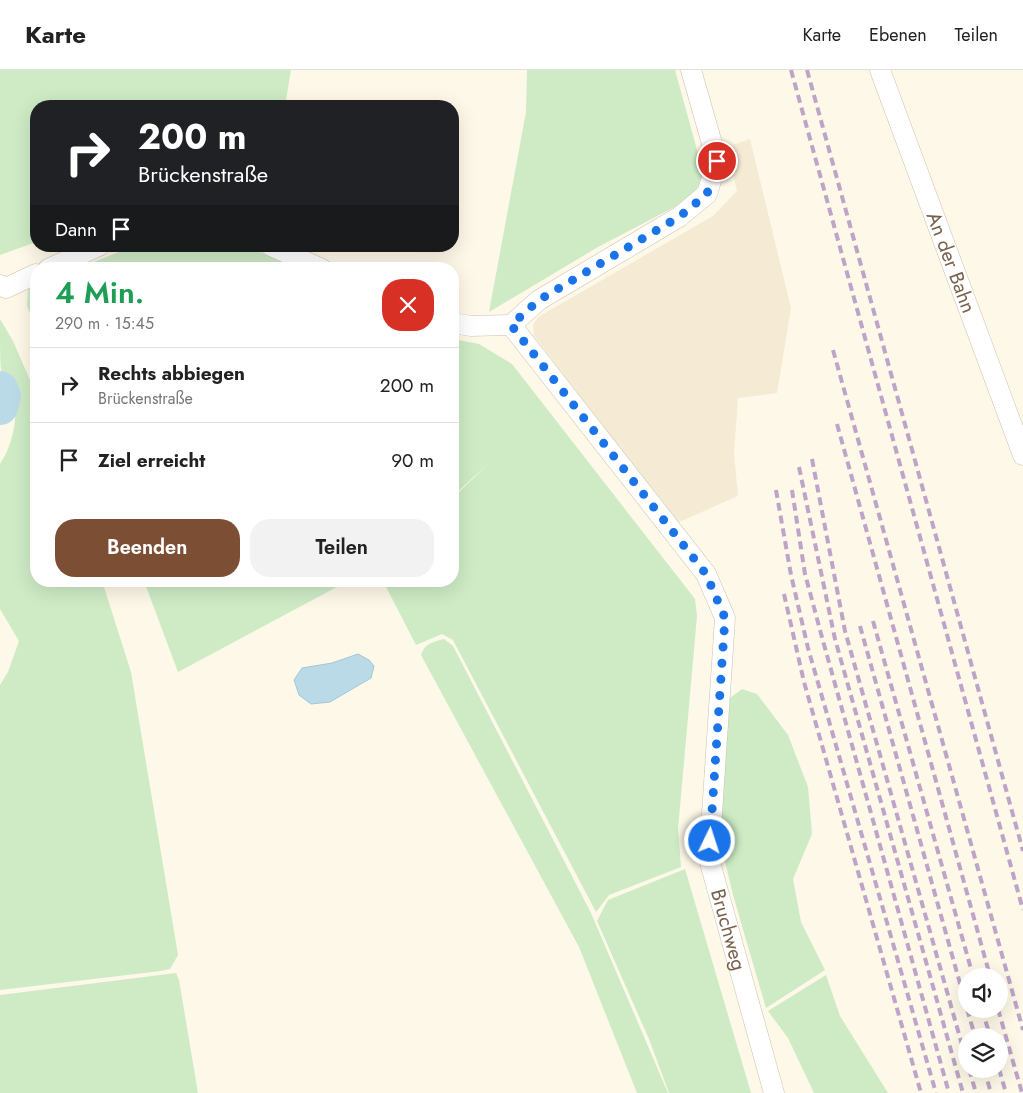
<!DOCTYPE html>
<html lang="de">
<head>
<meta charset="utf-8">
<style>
  :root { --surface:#fff; --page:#f2f2f2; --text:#222; --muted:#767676; --line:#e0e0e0; --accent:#7c4f34 }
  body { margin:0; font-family:Jost,sans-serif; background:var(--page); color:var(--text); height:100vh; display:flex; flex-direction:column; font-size:19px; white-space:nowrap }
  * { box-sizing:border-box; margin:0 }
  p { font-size:16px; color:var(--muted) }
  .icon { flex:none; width:28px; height:28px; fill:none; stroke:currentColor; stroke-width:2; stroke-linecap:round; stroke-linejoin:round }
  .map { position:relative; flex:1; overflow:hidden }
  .drawer { position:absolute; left:30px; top:192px; width:429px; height:325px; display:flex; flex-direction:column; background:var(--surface); border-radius:20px; box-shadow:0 5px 20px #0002 }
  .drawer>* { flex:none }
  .top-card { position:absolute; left:30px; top:30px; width:429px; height:152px; border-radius:20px; box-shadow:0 5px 20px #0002; background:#202124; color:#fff; overflow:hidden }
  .fabs { position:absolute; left:958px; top:898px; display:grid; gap:10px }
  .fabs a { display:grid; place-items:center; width:50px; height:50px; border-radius:50%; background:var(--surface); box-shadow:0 5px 20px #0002; font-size:25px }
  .pin { position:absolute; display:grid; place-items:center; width:42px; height:42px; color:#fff; margin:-21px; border:2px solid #fff; border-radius:50%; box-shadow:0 1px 5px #0007 }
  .me { position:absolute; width:55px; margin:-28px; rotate:4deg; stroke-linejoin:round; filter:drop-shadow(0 0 4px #0008) }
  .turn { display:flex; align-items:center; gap:18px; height:105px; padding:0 25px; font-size:22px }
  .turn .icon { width:65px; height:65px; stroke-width:2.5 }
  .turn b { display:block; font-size:35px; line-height:42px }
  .then { display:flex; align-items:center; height:48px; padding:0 25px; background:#0003; gap:10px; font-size:19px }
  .round { display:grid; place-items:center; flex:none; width:52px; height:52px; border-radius:20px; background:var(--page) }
  .headline { display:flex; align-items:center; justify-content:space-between; height:85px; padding:0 25px }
  h1 { font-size:30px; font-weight:600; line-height:38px; color:#1e9e55 }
  .button { display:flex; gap:10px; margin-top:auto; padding:10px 25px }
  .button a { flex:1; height:58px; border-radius:20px; background:var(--accent); color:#fff; font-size:20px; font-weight:600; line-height:58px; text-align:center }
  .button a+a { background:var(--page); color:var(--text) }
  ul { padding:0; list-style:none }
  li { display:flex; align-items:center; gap:15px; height:75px; padding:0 25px; border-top:1px solid var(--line) }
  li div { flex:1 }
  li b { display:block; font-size:19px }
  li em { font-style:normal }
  header { display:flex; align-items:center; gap:30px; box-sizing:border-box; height:70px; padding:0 25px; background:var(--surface); border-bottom:1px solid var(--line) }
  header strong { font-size:24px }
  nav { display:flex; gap:28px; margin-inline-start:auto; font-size:18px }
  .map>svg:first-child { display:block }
  .residential { fill:#f5ebd5 }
  .green { fill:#ceebc5 }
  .water { fill:#bbdae8; stroke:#a0c8da }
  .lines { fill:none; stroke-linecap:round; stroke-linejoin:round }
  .river { stroke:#bbdae8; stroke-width:36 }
  .minor-casing { stroke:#cfc1ac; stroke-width:21 }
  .minor { stroke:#fff; stroke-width:20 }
  .rail { stroke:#bda4c8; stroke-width:4; stroke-dasharray:8 5; stroke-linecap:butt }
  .route { stroke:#1a73e8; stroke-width:9; stroke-dasharray:0 16.2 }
  .labels { text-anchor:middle; stroke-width:4; stroke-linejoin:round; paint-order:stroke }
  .street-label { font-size:20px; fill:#78614a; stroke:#fffbee }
</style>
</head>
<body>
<header>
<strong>Karte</strong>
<nav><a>Karte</a><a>Ebenen</a><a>Teilen</a></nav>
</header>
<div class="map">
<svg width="1023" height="1023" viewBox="0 0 1023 1023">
  <rect width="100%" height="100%" fill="#fdf8e7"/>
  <!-- residential -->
  <path class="residential" d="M750 69 791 238 777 323 738 328 734 384 738 426 677 453 534 266 533 255 538 247 713 146 737 121 726 77Z"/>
  <!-- green -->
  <path class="green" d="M0 0H291L285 36H36V172L0 185Z
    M527 0H675L705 109 686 131 598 177 489 242 526 42Z
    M134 176H248L296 199H76Z
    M36 214V257L27 236 28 217Z
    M0 249 13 271 36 324V511H102L131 602 178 885 170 899 161 901 0 920V615L8 602 19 571 0 539V394C11 378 17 354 15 335 14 322 5 311 1 299 0 289 0 261 0 249Z
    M453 269 479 274 512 294 695 529 697 546 678 759 681 797 609 825 596 842 453 570 442 564 416 575 383 511H452L453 428 490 392 453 426Z
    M144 511H348L178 602Z
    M444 569 453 576 591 843 668 1023H637L579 877 421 585C425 573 433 572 444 569Z
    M742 619 757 624 788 665 808 717 812 764 793 809 801 852 825 900 766 938 733 825 719 766 730 628Z
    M685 799 751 1023H669L649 969 597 851 608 830Z
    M176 903 179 910 198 1023H0V925Z
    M826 905 840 946 888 1023H814L788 968 768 941Z"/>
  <!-- water -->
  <path class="water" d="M358 584 369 590 374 596 371 608 330 632 311 634 299 625 294 610 302 598 332 593Z"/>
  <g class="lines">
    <!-- river -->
    <path class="river" d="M0 319 3 326 0 337"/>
    <defs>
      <g id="minor">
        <path id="s1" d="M880 0 1023 385"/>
        <path d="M271 176 322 199"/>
        <path d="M48 199 99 176"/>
        <path d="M0 215 6 218 36 204"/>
        <path d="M452 253 471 256 511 255"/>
        <path id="s2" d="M511 255 706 504 725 548 709 789 774 1023"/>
        <path d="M511 255 539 230 679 147 707 124 717 91 691 0"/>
      </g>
    </defs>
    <!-- minor casing -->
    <use href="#minor" class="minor-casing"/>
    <!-- minor -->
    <use href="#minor" class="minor"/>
    <!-- rail -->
    <path class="rail" d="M791 0 1023 840
      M807 0 1023 781
      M833 280 1023 960
      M837 354 990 906
      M812 389 845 561 966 989
      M799 397 835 569 963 1023
      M776 420 791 505 808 578 936 1023
      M792 420 805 504 823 571 949 1023
      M784 524 804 612 921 1023
      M873 551 973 906
      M860 556 966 935
      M967 939 975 966
      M982 939 990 966
      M998 939 1022 1023
      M969 999 976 1023
      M984 999 991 1023
      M999 999 1006 1023"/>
  </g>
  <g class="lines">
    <!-- route -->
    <path class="route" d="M710 771 725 548 706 504 511 255 539 230 679 147 707 124 717 91"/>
  </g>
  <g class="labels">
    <!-- street labels -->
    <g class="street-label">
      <text dy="7" stroke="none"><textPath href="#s1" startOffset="205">An der Bahn</textPath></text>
      <text dy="7" stroke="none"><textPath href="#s2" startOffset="679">Bruchweg</textPath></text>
    </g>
  </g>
</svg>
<div class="fabs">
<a><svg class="icon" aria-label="sound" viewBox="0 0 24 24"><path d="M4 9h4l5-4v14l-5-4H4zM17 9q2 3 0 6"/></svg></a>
<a><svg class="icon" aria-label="layers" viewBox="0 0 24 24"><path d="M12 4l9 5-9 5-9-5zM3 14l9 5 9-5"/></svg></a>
</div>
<div class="pin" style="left:717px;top:91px;background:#d93025"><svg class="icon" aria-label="arrive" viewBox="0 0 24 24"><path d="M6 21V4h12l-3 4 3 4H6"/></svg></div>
<svg class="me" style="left:710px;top:771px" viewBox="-20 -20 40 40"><circle r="17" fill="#1a73e8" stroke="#fff" stroke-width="3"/><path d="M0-11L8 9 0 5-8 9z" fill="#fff"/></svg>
<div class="top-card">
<div class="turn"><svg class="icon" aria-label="right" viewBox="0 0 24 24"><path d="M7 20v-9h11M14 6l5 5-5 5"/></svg><div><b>200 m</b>Brückenstraße</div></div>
<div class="then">Dann<svg class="icon" aria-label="arrive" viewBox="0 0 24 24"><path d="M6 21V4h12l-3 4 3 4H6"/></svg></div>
</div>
<section class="drawer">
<div class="headline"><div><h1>4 Min.</h1><p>290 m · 15:45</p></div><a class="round" style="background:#d93025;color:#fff"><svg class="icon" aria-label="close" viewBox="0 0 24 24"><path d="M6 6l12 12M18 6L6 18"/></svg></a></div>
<ul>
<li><svg class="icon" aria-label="right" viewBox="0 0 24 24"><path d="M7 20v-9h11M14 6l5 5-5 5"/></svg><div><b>Rechts abbiegen</b><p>Brückenstraße</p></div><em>200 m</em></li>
<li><svg class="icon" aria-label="arrive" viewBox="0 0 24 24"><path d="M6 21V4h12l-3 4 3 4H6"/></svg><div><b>Ziel erreicht</b></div><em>90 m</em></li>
</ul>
<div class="button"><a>Beenden</a><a>Teilen</a></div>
</section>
</div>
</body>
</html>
